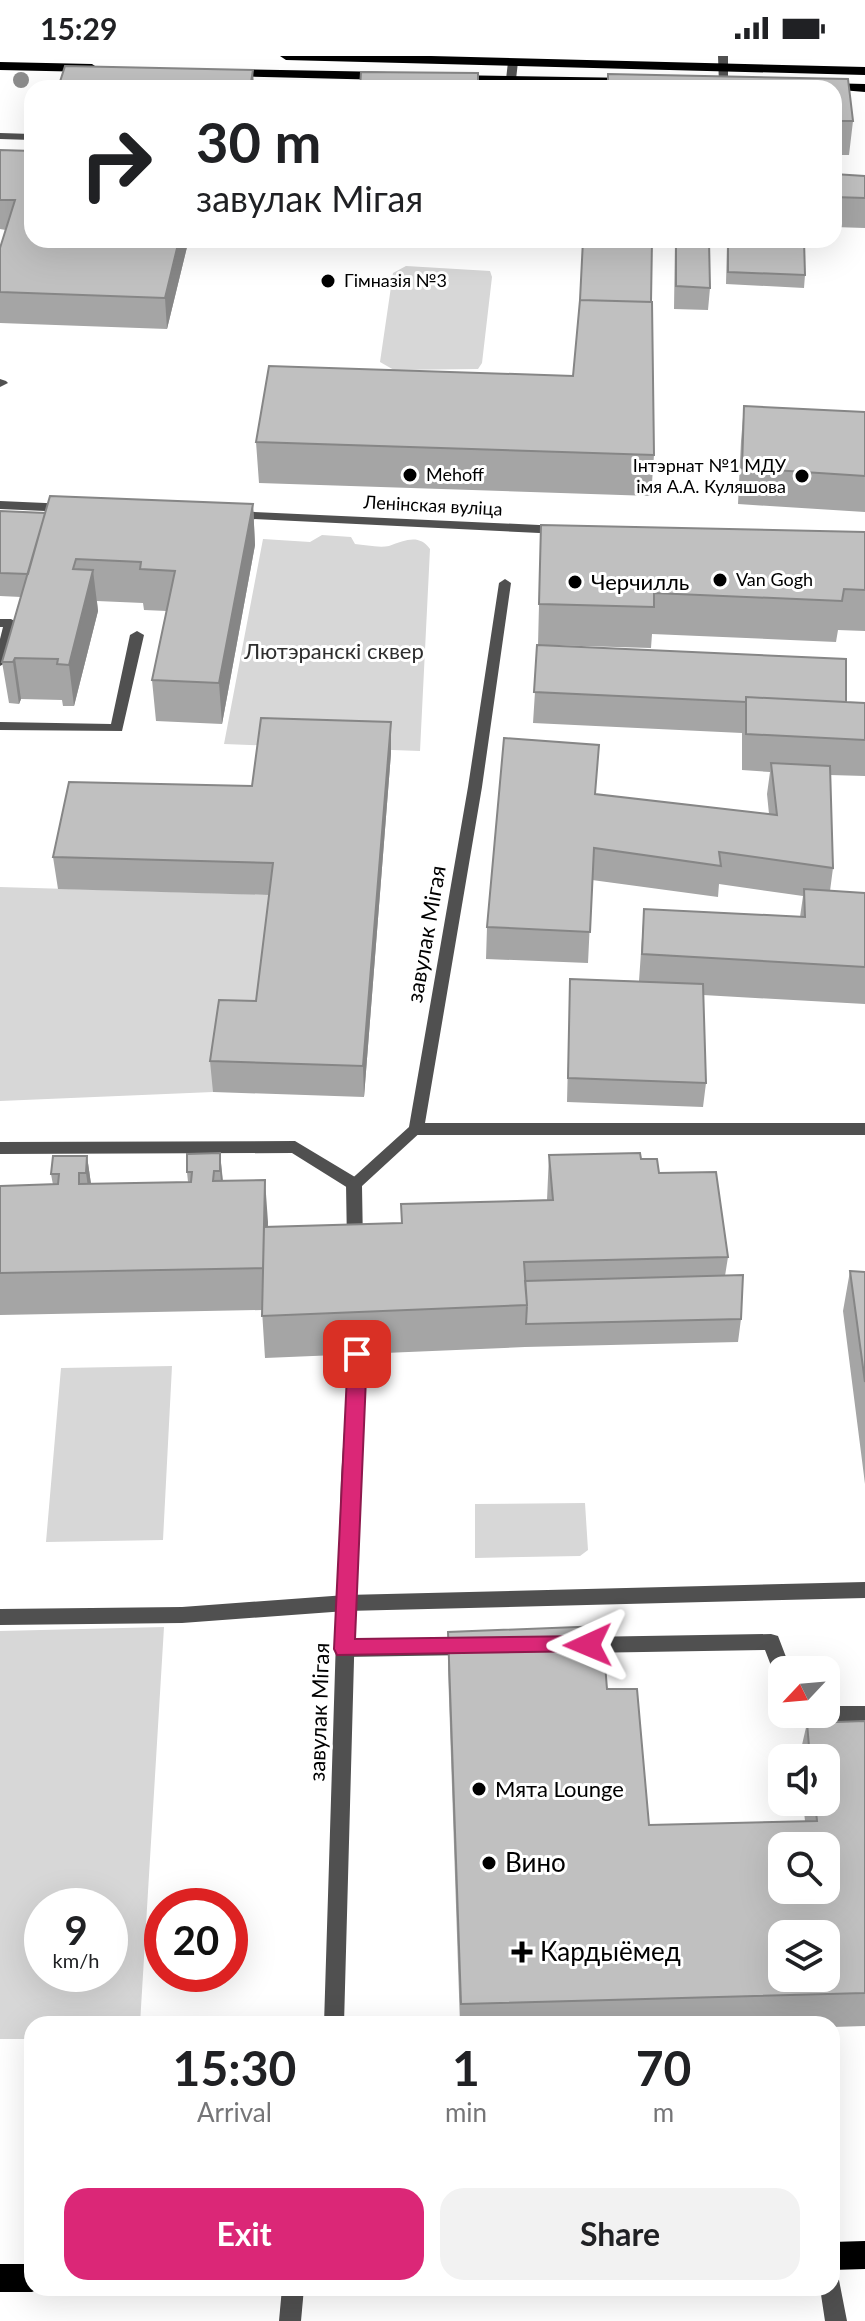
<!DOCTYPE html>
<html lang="en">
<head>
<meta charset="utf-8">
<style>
  :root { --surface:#fff; --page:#f2f2f2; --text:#202124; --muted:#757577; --accent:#db2777 }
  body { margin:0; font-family:Lato,sans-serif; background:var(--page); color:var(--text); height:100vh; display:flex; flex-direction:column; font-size:30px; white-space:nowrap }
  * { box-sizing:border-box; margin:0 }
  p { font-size:26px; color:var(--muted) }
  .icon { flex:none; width:44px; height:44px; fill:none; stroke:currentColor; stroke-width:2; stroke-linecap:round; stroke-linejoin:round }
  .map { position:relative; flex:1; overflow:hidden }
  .drawer { position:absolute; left:24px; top:1960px; width:816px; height:280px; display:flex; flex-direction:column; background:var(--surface); border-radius:24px; box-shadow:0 8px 32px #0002 }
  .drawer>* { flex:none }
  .guide { position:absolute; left:24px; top:24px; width:818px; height:168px; border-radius:24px; box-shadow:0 8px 32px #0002; background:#fff; color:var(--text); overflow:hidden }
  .needle { width:52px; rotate:244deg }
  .controls { position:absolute; left:768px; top:1600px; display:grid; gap:16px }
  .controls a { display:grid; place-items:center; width:72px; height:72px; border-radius:16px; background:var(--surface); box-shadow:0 8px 32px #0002; font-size:40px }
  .speed { position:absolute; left:24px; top:1832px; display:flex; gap:16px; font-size:40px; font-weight:700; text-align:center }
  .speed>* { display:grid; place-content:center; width:104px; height:104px; border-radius:50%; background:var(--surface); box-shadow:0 8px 32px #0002; line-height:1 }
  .speed small { font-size:20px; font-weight:400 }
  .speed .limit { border:12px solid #d22; background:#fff; color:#111 }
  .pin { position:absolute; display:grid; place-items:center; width:68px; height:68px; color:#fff; margin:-34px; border-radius:16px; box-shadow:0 4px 12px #0006 }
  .me { position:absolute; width:88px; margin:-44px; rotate:269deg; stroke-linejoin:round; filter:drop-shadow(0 0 6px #0008) }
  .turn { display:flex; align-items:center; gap:28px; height:168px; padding:0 40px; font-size:36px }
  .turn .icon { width:104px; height:104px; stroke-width:2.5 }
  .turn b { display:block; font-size:56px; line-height:68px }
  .eta { display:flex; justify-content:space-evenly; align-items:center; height:136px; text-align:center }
  .eta b { font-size:48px; font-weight:700; line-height:56px }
  .primary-button { display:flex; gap:16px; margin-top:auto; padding:16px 40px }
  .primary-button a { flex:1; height:92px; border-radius:24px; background:var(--accent); color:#fff; font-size:32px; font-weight:700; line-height:92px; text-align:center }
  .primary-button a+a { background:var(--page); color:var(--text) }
  .status { display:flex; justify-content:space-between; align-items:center; height:56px; padding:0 40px; background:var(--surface); direction:ltr }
  .status svg { height:22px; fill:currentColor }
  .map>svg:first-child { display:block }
  .green { fill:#d7d7d7; fill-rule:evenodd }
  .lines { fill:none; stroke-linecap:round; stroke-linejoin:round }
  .service { fill:#505050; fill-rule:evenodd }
  .pedestrian { fill:#505050; fill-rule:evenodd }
  .minor { fill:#505050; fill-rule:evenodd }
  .tertiary { fill:#505050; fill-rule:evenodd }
  .primary { fill:#000; fill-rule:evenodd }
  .tree { fill:#8c8c8c }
  .wall { fill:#a5a5a5 }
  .shaded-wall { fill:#868686 }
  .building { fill:#c0c0c0; stroke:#868686; stroke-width:2; fill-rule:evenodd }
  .route { fill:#db2777; stroke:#8e194d; stroke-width:2 }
  .poi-dot { fill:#000; stroke:#fff; stroke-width:3 }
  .labels { text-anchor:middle; stroke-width:6; stroke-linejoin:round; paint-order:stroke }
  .far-poi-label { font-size:18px; fill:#000; stroke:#fff; text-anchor:start }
  .far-street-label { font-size:18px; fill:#000; stroke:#fff }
  .poi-label { font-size:22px; fill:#000; stroke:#fff; text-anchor:start }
  .park-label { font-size:22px; fill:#2e2e2e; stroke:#fff }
  .street-label { font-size:22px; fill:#000; stroke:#fff }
  .near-poi-label { font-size:26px; fill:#000; stroke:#fff; text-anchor:start }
</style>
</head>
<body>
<div class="status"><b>15:29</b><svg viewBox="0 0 49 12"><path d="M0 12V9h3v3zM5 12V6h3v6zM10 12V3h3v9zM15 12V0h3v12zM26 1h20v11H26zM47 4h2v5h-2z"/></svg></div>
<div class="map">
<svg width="865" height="2265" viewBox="0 0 865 2265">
  <rect width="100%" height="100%" fill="#fff"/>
  <!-- green -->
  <path class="green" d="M406 210 490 215 492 221 482 307 478 313 394 314 380 306 393 217Z
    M322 479 351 481 355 488C365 489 379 492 389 490 406 484 419 478 430 493L420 695 224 688 263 483 310 486Z
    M0 831 275 839 258 976H221L213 1036 0 1045Z
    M172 1310 163 1484 46 1486 61 1312Z
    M585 1447 588 1494 580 1500 475 1502V1448Z
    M164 1571 140 1968H32V1983H0V1575ZM110 1850V1918H42V1850Z"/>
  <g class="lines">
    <!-- service -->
    <path class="service" d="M718 0H728V30L719 28Z
      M513 3 518 6 515 32H505L508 6Z
      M0 77 32 78V84L0 83Z
      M0 323 6 325 8 327 0 331Z
      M0 563H11L18 567 7 606 0 610V583L3 571H0Z
      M137 575 144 579 122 675 0 674V666L111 668 130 579Z
      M416 1067H865V1079H416L408 1073Z
      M295 1085 360 1124 362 1128 360 1132H348L292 1097 0 1098V1086Z
      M865 1526V1542L346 1555 340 1553 337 1547 340 1541 346 1539Z
      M771 1578 778 1580 791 1614H782V1622L775 1620 765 1594 583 1597 576 1595 574 1589 576 1583 583 1581Z
      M468 1583 475 1585 477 1591 475 1597 468 1599 344 1601 337 1599 335 1593 337 1587 344 1585Z
      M826 1650H865V1666H799L792 1664 790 1658H826Z"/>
    <!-- pedestrian -->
    <path class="pedestrian" d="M0 445 68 448 74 452 68 456 0 453Z
      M235 455 560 470 566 474 560 478 231 462V456Z
      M346 1539 352 1541 355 1547 352 1553 346 1555 182 1567 0 1569V1553L182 1551Z"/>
    <!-- minor -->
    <path class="minor" d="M505 523 511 527 482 731 424 1073 362 1130 363 1189 361 1193H349L347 1189 346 1128 409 1071 468 731 499 527Z
      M357 1291 363 1293 365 1298 359 1422 344 1968H324L341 1422 349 1298 351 1293Z
      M832 2222 839 2224 847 2265H825L820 2232H832Z"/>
    <!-- tertiary -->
    <path class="tertiary" d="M282 2232H304L301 2265H279Z"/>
    <!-- primary -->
    <path class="primary" d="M280 0H431L865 11V19L286 4Z
      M0 6 92 8 98 12 92 16 0 14Z
      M224 13 388 16 394 20 388 24 228 20 222 16Z
      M448 19 632 22 638 26 632 30 452 26 448 25Z
      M824 27 865 28V36L818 32Z
      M865 2185V2213L832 2214V2186Z
      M0 2208H32V2232H41L32 2236H0Z"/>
  </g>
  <!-- trees -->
  <circle class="tree" cx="21" cy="24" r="8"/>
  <!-- wall -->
  <path class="wall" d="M608 18 848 23 853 65 849 99H834V32H607Z
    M0 94 32 184 187 191 167 273 0 267V192L6 174 0 173Z
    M834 118 865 120V172L834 171Z
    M261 184H373L372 190 261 186Z
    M675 184H804L805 219 804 232 726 228 727 188 709 186 710 232 708 254 674 253Z
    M580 244 651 246 654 399 651 440 259 427 256 386 573 320Z
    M744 350 865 356V456L738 448 741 385Z
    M253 448 255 489 222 668 156 665 152 624 167 555 144 554 143 547 97 545 98 555 74 650H63L62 644 21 643 19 648 9 647 2 606 21 541 0 540V455L45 457Z
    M541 469 865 476V575L838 574 836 586 652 578 651 592 547 589 846 646 865 647V720L830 719 833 812 830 835 865 837V948L703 939 706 1027 703 1051 567 1046 570 923 639 925 644 853 800 861 803 840 719 828 718 841 592 824 588 907 486 903 487 871 596 738 769 758 767 738 770 716 742 714V677L533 667 538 589Z
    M391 666V697L364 1041 213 1036 210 1005 256 945 269 839 58 833 53 801 252 730Z
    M220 1097 223 1125 268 1171 402 1167 547 1144 549 1099 641 1103 659 1117 728 1201 725 1220 741 1263 738 1286 525 1291 265 1302 262 1254 0 1259V1130L53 1129 51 1118 87 1100 91 1128 188 1126 187 1116Z
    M850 1215 865 1216V1428L843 1255Z
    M448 1576 607 1633 649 1769 805 1765 803 1746H826V1702H799L807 1667 865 1665V1970L832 1971V1968H460L448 1613Z"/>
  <!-- shaded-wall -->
  <path class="shaded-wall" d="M253 14 254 32H250Z
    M179 184H186L187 191 167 273 165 242Z
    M253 448 255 489 222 668 219 627Z
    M93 514 98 555 74 650 69 609Z
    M15 602 21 643 19 648 13 606Z
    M391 666V697L364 1041 363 1010Z
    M220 1097 224 1139V1157L220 1115Z
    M87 1100 93 1142 92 1159 86 1117Z
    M265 1124 268 1166 267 1254 263 1212Z"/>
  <!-- building -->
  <path class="building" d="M65 10 253 14 250 32H58Z
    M361 16 478 17V32H360Z
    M608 18 848 23 853 65H834V32H608Z
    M0 94 32 95V184H179L165 242 0 236V192L15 144H0Z
    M834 118 865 120V142L834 141Z
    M583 184H652L651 246 580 244Z
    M676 184H709L710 232 676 230Z
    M728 184H804L805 219 728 216Z
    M580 244 652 246 654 399 256 386 269 310 573 320Z
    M744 350 865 356V420L742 412Z
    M50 440 253 448 219 627 152 624 175 515 140 513 141 506 76 503 73 513 93 514 69 609 57 608 58 603 15 602 13 606H2Z
    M0 455 45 457 28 518 0 517Z
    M541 469 865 476V534L844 533 842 545 654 537V551L539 548Z
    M537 589 846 603V646L746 641V646L534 636Z
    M746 641 865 647V684L746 678Z
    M261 662 391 666 363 1010 210 1005 219 944 256 945 273 807 53 801 69 726 252 730Z
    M504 682 599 689 595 738 777 759 771 707 830 710 833 812 719 796 721 810 594 792 590 876 487 871Z
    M804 833 865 837V911L642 898 644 853 805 861Z
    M570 923 703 928 706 1027 568 1022Z
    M220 1097V1115H214L213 1125 265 1124 263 1212 0 1217V1130L58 1128 59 1118H51L53 1100H87L86 1117H79V1128L191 1126 192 1116H187V1098Z
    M640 1097 641 1103H657L659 1117 716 1116 728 1201 524 1206 527 1249 262 1260 264 1171 402 1167 401 1148 553 1144 549 1099Z
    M850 1215 865 1216V1326Z
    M743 1219 741 1263 526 1268 527 1249 525 1225Z
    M602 1570 607 1633H637L649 1769 817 1765 815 1746H826V1702H810L807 1667 865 1665V1937L461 1948 448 1576ZM782 1790H826V1834H782ZM782 1878H826V1922H782Z"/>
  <!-- route -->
  <path class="route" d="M357 1290 367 1298 355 1583 588 1580 595 1582 598 1589 595 1595 337 1599 334 1593 348 1298Z"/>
  <!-- markers -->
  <g class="poi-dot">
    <circle cx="328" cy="225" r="8"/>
    <circle cx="410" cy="419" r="8"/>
    <circle cx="802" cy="420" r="8"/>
    <circle cx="720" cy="524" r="8"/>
    <circle cx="575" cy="526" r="8"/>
    <circle cx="479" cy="1733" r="8"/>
    <circle cx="489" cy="1807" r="8"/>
    <path d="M518 1884h8v8h8v8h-8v8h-8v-8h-8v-8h8z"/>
  </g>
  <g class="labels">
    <!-- far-poi labels -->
    <g class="far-poi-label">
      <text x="344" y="231">Гімназія №3</text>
      <text x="786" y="416" text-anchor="end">Інтэрнат №1 МДУ<tspan x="786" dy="21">імя А.А. Куляшова</tspan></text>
      <text x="426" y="425">Mehoff</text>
      <text x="736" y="530">Van Gogh</text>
    </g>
    <!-- far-street labels -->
    <g class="far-street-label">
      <text transform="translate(433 450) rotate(3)" y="6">Ленінская вуліца</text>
    </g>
    <!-- poi labels -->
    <g class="poi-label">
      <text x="591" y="534">Черчилль</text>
      <text x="495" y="1741">Мята Lounge</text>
    </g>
    <!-- park labels -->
    <g class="park-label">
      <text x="334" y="603">Лютэранскі сквер</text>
    </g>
    <!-- street labels -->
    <g class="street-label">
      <text transform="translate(426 878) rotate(-80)" y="8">завулак Мігая</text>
      <text transform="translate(319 1656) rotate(-88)" y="8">завулак Мігая</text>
    </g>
    <!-- near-poi labels -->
    <g class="near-poi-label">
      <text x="505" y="1816">Вино</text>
      <text x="540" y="1905">Кардыёмед</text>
    </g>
  </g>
</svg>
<div class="controls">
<a><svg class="needle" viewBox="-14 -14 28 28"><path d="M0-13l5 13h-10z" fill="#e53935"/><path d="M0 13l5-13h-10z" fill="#757577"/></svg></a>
<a><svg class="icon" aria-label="sound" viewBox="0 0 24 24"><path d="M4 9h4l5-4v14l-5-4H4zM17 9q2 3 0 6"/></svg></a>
<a><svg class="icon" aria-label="search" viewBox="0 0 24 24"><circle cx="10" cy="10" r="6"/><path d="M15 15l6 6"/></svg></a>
<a><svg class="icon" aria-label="layers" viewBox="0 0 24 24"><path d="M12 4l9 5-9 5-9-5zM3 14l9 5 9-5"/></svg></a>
</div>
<div class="speed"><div>9<small>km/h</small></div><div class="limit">20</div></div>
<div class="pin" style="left:357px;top:1298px;background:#d93025"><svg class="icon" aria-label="arrive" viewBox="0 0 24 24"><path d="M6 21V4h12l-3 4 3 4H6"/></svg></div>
<svg class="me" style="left:588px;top:1589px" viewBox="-20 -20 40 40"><path d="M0-17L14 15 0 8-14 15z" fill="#db2777" stroke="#fff" stroke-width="4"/></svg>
<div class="guide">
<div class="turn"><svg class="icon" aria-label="right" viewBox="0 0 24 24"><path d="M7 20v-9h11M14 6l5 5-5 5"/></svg><div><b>30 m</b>завулак Мігая</div></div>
</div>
<section class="drawer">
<div class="eta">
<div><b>15:30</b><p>Arrival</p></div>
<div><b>1</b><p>min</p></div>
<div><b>70</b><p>m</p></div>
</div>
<div class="primary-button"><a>Exit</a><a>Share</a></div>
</section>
</div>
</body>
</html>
